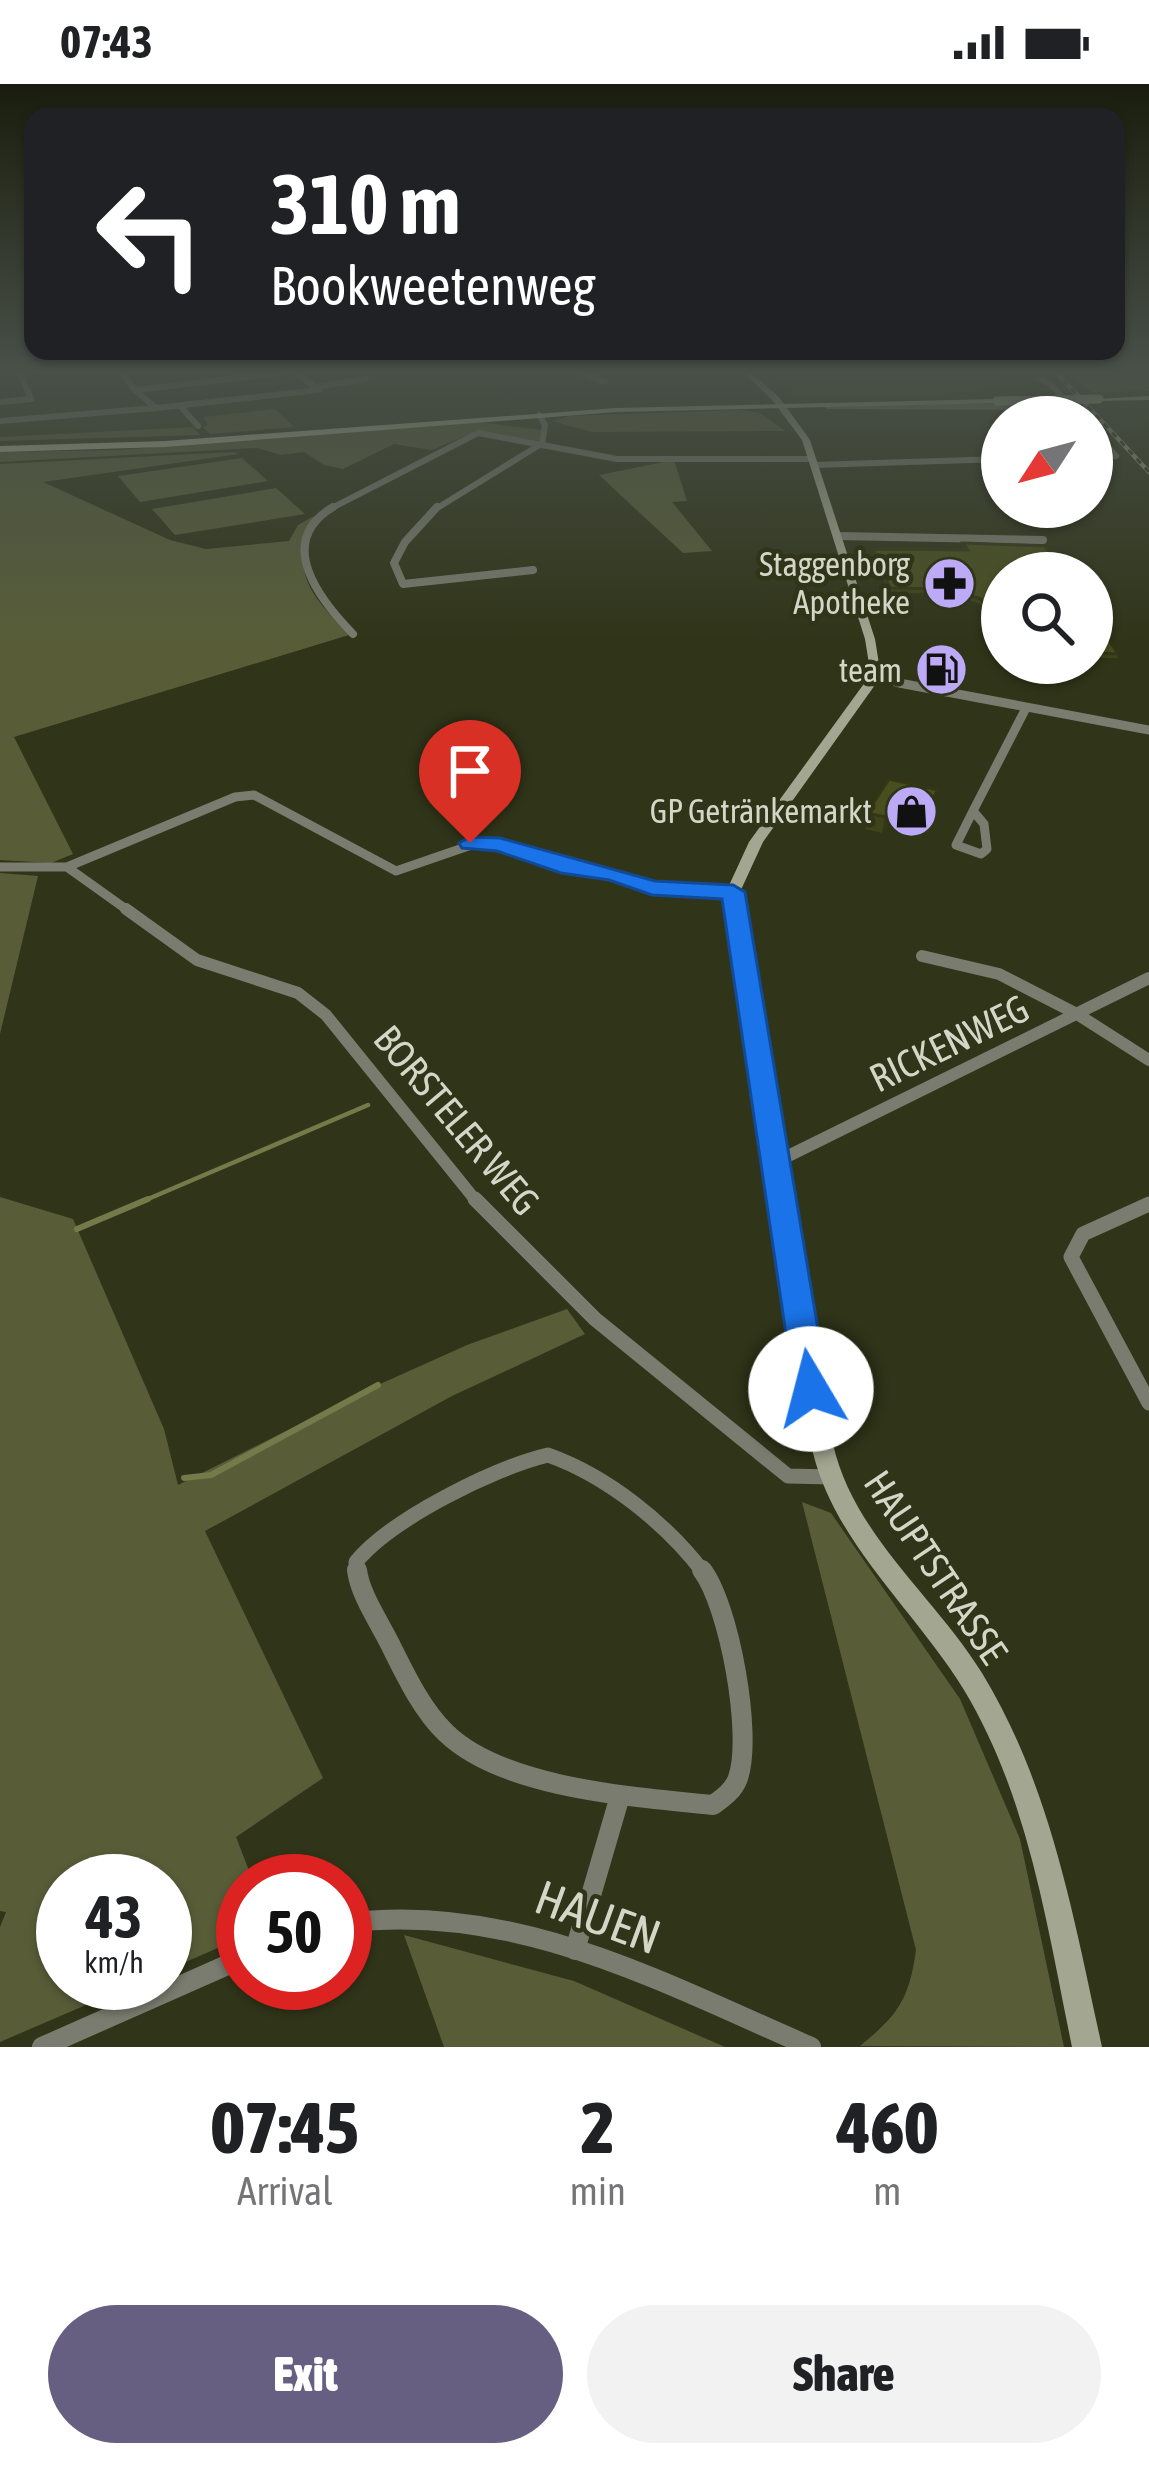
<!DOCTYPE html>
<html lang="en">
<head>
<meta charset="utf-8">
<style>
  :root { --surface:#fff; --page:#f2f2f2; --text:#202124; --muted:#757577; --accent:#665f82 }
  body { margin:0; font-family:"Asap Condensed",sans-serif; background:var(--page); color:var(--text); height:100vh; display:flex; flex-direction:column; font-size:45px; white-space:nowrap }
  * { box-sizing:border-box; margin:0 }
  p { font-size:39px; color:var(--muted) }
  .icon { flex:none; width:66px; height:66px; fill:none; stroke:currentColor; stroke-width:2; stroke-linecap:round; stroke-linejoin:round }
  .map { position:relative; height:1963px; overflow:hidden }
  .sheet { display:flex; flex-direction:column; background:var(--surface); flex:1 }
  .sheet>* { flex:none }
  .hud { position:absolute; left:24px; top:24px; width:1101px; height:252px; border-radius:24px; box-shadow:0 3px 9px #0004; background:#202124; color:#fff; overflow:hidden }
  .needle { width:78px; rotate:234deg }
  .controls { position:absolute; left:981px; top:312px; display:grid; gap:24px }
  .controls a { display:grid; place-items:center; width:132px; height:132px; border-radius:50%; background:var(--surface); box-shadow:0 3px 9px #0004; font-size:60px }
  .speed { position:absolute; left:36px; top:1770px; display:flex; gap:24px; font-size:60px; font-weight:700; text-align:center }
  .speed>* { display:grid; place-content:center; width:156px; height:156px; border-radius:50%; background:var(--surface); box-shadow:0 3px 9px #0004; line-height:1 }
  .speed small { font-size:30px; font-weight:400 }
  .speed .limit { border:18px solid #d22; background:#fff; color:#111 }
  .pin { position:absolute; display:grid; place-items:center; width:102px; height:102px; color:#fff; margin:-123px -51px; border-radius:50% 50% 50% 0; rotate:-45deg; box-shadow:0 0 12px #0007 }
  .pin .icon { rotate:45deg }
  .me { position:absolute; width:132px; margin:-66px; rotate:352deg; stroke-linejoin:round; filter:drop-shadow(0 0 9px #0008) }
  .turn { display:flex; align-items:center; gap:42px; height:252px; padding:0 48px; font-size:54px }
  .turn .icon { width:156px; height:156px; stroke-width:2.5 }
  .turn b { display:block; font-size:84px; line-height:102px }
  .eta { display:flex; justify-content:space-evenly; align-items:center; height:204px; text-align:center }
  .eta b { font-size:72px; font-weight:800; line-height:84px }
  .button { display:flex; gap:24px; margin-top:auto; padding:24px 48px }
  .button a { flex:1; height:138px; border-radius:72px; background:var(--accent); color:#fff; font-size:48px; font-weight:800; line-height:138px; text-align:center }
  .button a+a { background:var(--page); color:var(--text) }
  .status { display:flex; justify-content:space-between; align-items:center; height:84px; padding:0 60px; background:var(--surface); direction:ltr }
  .status svg { height:33px; fill:currentColor }
  .map>svg:first-child { display:block }
  .green { fill:#585d38 }
  .lines { fill:none; stroke-linecap:round; stroke-linejoin:round }
  .stream-far1 { stroke:#747a4a; stroke-width:4.5 }
  .stream { stroke:#747a4a; stroke-width:6 }
  .minor-far5 { stroke:#7a7c6f; stroke-width:6 }
  .minor-far4 { stroke:#7a7c6f; stroke-width:8 }
  .minor-far3 { stroke:#7a7c6f; stroke-width:9 }
  .minor-far2 { stroke:#7a7c6f; stroke-width:12 }
  .minor-far1 { stroke:#7a7c6f; stroke-width:15 }
  .minor { stroke:#7a7c6f; stroke-width:20 }
  .secondary { fill:#a3a691; fill-rule:evenodd }
  .primary { fill:#c2c7ab; fill-rule:evenodd }
  .rail-casing { stroke:#9da18d; stroke-width:4.5 }
  .rail { stroke:#303418; stroke-width:3; stroke-dasharray:6; stroke-linecap:butt }
  .primary-bridge { stroke:#c2c7ab; stroke-width:9 }
  .wall { fill:#3f431a }
  .shaded-wall { fill:#333715 }
  .building { fill:#494e1e; stroke:#333715; stroke-width:3 }
  .route { fill:#1a73e8; stroke:#114b97; stroke-width:3 }
  .labels { text-anchor:middle; stroke-width:9; stroke-linejoin:round; paint-order:stroke }
  .far-poi-label { font-size:33px; fill:#d4d7c7; stroke:#303418; text-anchor:end }
  .street-label { font-size:39px; fill:#d4d7c7; stroke:#303418 }
  .near-street-label { font-size:48px; fill:#d4d7c7; stroke:#303418 }
</style>
</head>
<body>
<div class="status"><b>07:43</b><svg viewBox="0 0 49 12"><path d="M0 12V9h3v3zM5 12V6h3v6zM10 12V3h3v9zM15 12V0h3v12zM26 1h20v11H26zM47 4h2v5h-2z"/></svg></div>
<div class="map">
<svg width="1149" height="1963" viewBox="0 0 1149 1963">
  <rect width="100%" height="100%" fill="#303418"/>
  <!-- green -->
  <path class="green" d="M1063 287H1149V307L1092 308Z
    M275 325 294 343 210 350 203 343 208 341 204 333Z
    M740 326 760 329 785 347 592 348 552 337 570 332Z
    M471 337 542 346 539 357 477 347 432 366 394 360 343 385 324 381 304 368 281 371 257 364 0 378V368L119 366Z
    M193 343 200 351 0 357V353Z
    M233 368 239 370 43 398 170 456 206 465 289 457 298 441 314 432C288 490 312 511 349 551L14 653 73 770 51 779 0 776V380Z
    M242 374 268 397 140 418 118 392Z
    M674 376 687 417 672 418 712 467 683 469 599 391Z
    M276 404 305 430 175 451 152 425Z
    M0 789 38 792 0 950Z
    M0 1113 73 1135 164 1345 178 1401 378 1301 467 1261 567 1225 585 1250 452 1312 205 1447 323 1694 236 1753 253 1797H243V1853L165 1887V1797H63V1899H137L0 1958V1843L6 1828 0 1827Z
    M802 1418 831 1429 960 1615 1020 1755 1064 1963 860 1962C899 1930 909 1915 916 1866Z
    M404 1851 574 1897 725 1963H444Z"/>
  <g class="lines">
    <!-- stream-far1 -->
    <path class="stream-far1" d="M141 1118 368 1021"/>
    <!-- stream -->
    <path class="stream" d="M77 1145 148 1115
      M184 1394 211 1391 378 1301"/>
    <!-- minor-far5 -->
    <path class="minor-far5" d="M120 287 135 306 298 287
      M587 287 578 288 605 298
      M1028 287 1050 300 1081 333
      M315 303 366 295
      M135 306 156 324 319 306 293 287
      M0 318 31 315 19 287
      M828 322 1072 323
      M182 324 198 342
      M539 331 545 341 542 360
      M0 337 156 324
      M1092 345 1116 372
      M1092 373 1116 372
      M814 381 1002 375
      M328 426 478 349 617 375H812
      M434 426 541 360"/>
    <!-- minor-far4 -->
    <path class="minor-far4" d="M333 423C274 458 320 516 353 550
      M437 423 405 458 394 479 403 500 533 486
      M839 452 1043 456
      M872 594 915 602"/>
    <!-- minor-far3 -->
    <path class="minor-far3" d="M899 599 1149 646
      M973 727 984 740 987 765 981 770 956 761Z
      M973 727 1025 626
      M0 783H67L130 828
      M67 783 235 713 254 711 396 787 483 757 653 804 733 808"/>
    <!-- minor-far2 -->
    <path class="minor-far2" d="M126 825 197 876 298 909 326 931 477 1118
      M922 872 999 890 1077 930 1149 976
      M776 1078 1149 894"/>
    <!-- minor-far1 -->
    <path class="minor-far1" d="M475 1115 595 1235 788 1392 832 1393
      M1149 1120 1083 1150 1071 1173 1149 1319
      M357 1489 356 1478C391 1435 494 1384 548 1371 607 1392 666 1439 704 1489"/>
    <!-- minor -->
    <path class="minor" d="M357 1486C360 1511 380 1539 391 1562 406 1592 422 1626 446 1649 504 1705 636 1713 713 1721 723 1714 734 1706 738 1694 753 1651 729 1521 702 1486
      M345 1839C513 1817 661 1898 811 1963
      M575 1866 620 1712
      M42 1963 243 1874"/>
    <!-- secondary -->
    <path class="secondary" d="M742 287H749L779 313 810 356 875 555 879 580 875 601 763 758 740 808 833 1360C853 1450 935 1513 982 1589 1051 1702 1074 1835 1102 1963H1072C1047 1842 1029 1714 964 1606 916 1527 836 1461 813 1369L726 808 749 758 863 601 869 580 865 555 802 356 773 317Z"/>
    <!-- primary -->
    <path class="primary" d="M1149 312V316L1099 317 1095 315Z
      M997 315 1000 319 616 328 165 363 0 368V362L165 357 616 324Z"/>
    <defs>
      <path id="rail" d="M1055 287 1149 388"/>
    </defs>
    <!-- rail casing -->
    <use href="#rail" class="rail-casing"/>
    <!-- rail -->
    <use href="#rail" class="rail"/>
    <!-- primary-bridge -->
    <path class="primary-bridge" d="M997 317 1099 315"/>
  </g>
  <!-- wall -->
  <path class="wall" d="M766 287H1030L1039 292 1037 303 944 309V312H793L780 288Z
    M963 459 1002 489V556L980 520 949 509H889L873 470V465L964 466Z
    M1092 531 1118 570 1117 574H1092Z
    M889 695 935 722 925 739 891 735 882 749 865 745 867 729Z"/>
  <!-- shaded-wall -->
  <path class="shaded-wall" d="M938 706 935 722 925 739 928 723Z
    M894 719 891 735 882 749 885 733Z"/>
  <!-- building -->
  <path class="building" d="M786 287H1030L1039 292 943 298 946 301H794Z
    M963 459 1045 462 1063 489H1002V550L981 515 950 505 890 504 873 465 968 466Z
    M1092 531 1118 570 1092 569Z
    M889 695 938 706 928 723 894 719 885 733 867 729Z"/>
  <!-- sky -->
  <linearGradient id="sky" x2="0" y2="1"><stop stop-color="#1a1d0d"/><stop offset="0.51" stop-color="#485048"/><stop offset="1" stop-color="#485048" stop-opacity="0"/></linearGradient>
  <rect width="1149" height="561" fill="url(#sky)"/>
  <!-- route -->
  <path class="route" d="M470 753 500 754 655 797 733 801 745 808 828 1305 823 1315 811 1320 799 1315 794 1305 722 815 652 811 609 796 561 789 497 767 462 764 459 759Z"/>
  <!-- icons -->
  <defs>
    <symbol id="pharmacy-disc" viewBox="-11 -11 22 22"><circle r="9.5" fill="#bcaaf6" stroke="#303418"/><path d="M-2-6h4v4h4v4h-4v4h-4v-4h-4v-4h4Z" fill="#111"/></symbol>
    <symbol id="fuel-disc" viewBox="-11 -11 22 22"><circle r="9.5" fill="#bcaaf6" stroke="#303418"/><path d="M-5.5-6h7V0h2V4h1.3V-2.5L3-4.5l.8-.8L6-3V5H2.5V1h-1V6h-7ZM-4.2-4.7v3.2H.2V-4.7Z" fill="#111"/></symbol>
    <symbol id="shop-disc" viewBox="-11 -11 22 22"><circle r="9.5" fill="#bcaaf6" stroke="#303418"/><path d="M-5-2.5h2.3a2.7 3.5 0 0 1 5.4 0H5L5.5 6h-11ZM-1.5-2.5h3a1.5 2.3 0 0 0-3 0Z" fill="#111"/></symbol>
  </defs>
  <g fill-rule="evenodd">
    <use href="#pharmacy-disc" x="920" y="470" width="59" height="59"/>
    <use href="#fuel-disc" x="912" y="556" width="59" height="59"/>
    <use href="#shop-disc" x="882" y="698" width="59" height="59"/>
  </g>
  <g class="labels">
    <!-- far-poi labels -->
    <g class="far-poi-label">
      <text x="910" y="492">Staggenborg<tspan x="910" dy="38">Apotheke</tspan></text>
      <text x="902" y="598">team</text>
      <text x="872" y="739">GP Getränkemarkt</text>
    </g>
    <!-- street labels -->
    <g class="street-label">
      <text transform="translate(949 959) rotate(-26)" y="14">RICKENWEG</text>
      <text transform="translate(457 1036) rotate(50)" y="14">BORSTELER WEG</text>
      <text transform="translate(936 1483) rotate(56)" y="14">HAUPTSTRASSE</text>
    </g>
    <!-- near-street labels -->
    <g class="near-street-label">
      <text transform="translate(598 1833) rotate(20)" y="17">HAUEN</text>
    </g>
  </g>
</svg>
<div class="controls">
<a><svg class="needle" viewBox="-14 -14 28 28"><path d="M0-13l5 13h-10z" fill="#e53935"/><path d="M0 13l5-13h-10z" fill="#757577"/></svg></a>
<a><svg class="icon" aria-label="search" viewBox="0 0 24 24"><circle cx="10" cy="10" r="6"/><path d="M15 15l6 6"/></svg></a>
</div>
<div class="speed"><div>43<small>km/h</small></div><div class="limit">50</div></div>
<div class="pin" style="left:470px;top:759px;background:#d93025"><svg class="icon" aria-label="arrive" viewBox="0 0 24 24"><path d="M6 21V4h12l-3 4 3 4H6"/></svg></div>
<svg class="me" style="left:811px;top:1305px" viewBox="-20 -20 40 40"><circle r="19" fill="#fff"/><path d="M0-13L10 11 0 6-10 11z" fill="#1a73e8"/></svg>
<div class="hud">
<div class="turn"><svg class="icon" aria-label="left" viewBox="0 0 24 24"><path d="M17 20v-9H6M10 6l-5 5 5 5"/></svg><div><b>310 m</b>Bookweetenweg</div></div>
</div>
</div>
<section class="sheet">
<div class="eta">
<div><b>07:45</b><p>Arrival</p></div>
<div><b>2</b><p>min</p></div>
<div><b>460</b><p>m</p></div>
</div>
<div class="button"><a>Exit</a><a>Share</a></div>
</section>
</body>
</html>
